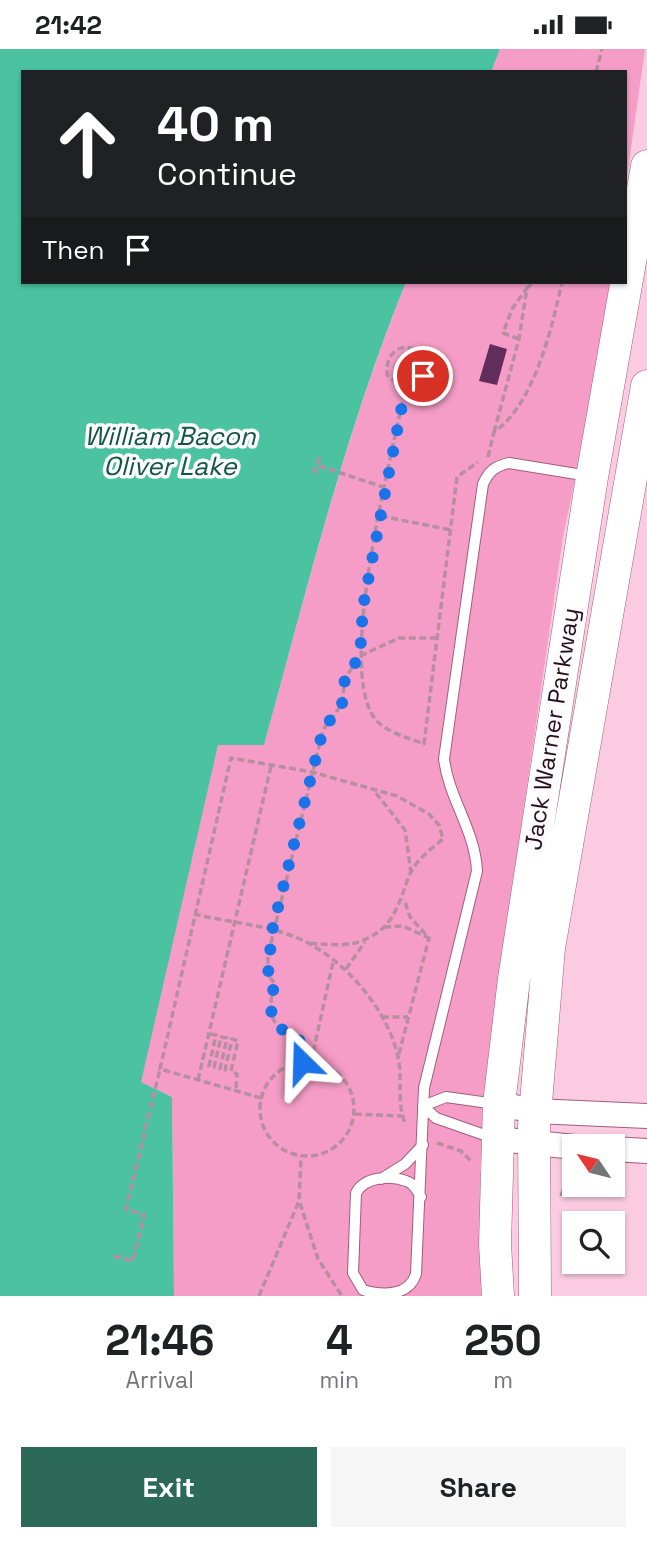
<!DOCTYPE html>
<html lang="en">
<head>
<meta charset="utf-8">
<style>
  :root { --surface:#fff; --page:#f6f6f6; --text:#202124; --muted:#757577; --accent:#2c6a57 }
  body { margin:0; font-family:"Space Grotesk",sans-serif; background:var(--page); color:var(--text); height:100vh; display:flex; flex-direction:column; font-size:26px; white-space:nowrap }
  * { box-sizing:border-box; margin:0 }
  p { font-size:23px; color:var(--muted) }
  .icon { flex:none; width:38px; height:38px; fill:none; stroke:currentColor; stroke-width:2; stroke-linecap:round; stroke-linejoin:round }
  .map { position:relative; height:1247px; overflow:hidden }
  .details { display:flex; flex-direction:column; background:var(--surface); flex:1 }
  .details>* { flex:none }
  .banner { position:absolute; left:21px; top:21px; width:606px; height:214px; border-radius:0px; box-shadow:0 2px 5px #0004; background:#202124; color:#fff; overflow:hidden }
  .needle { width:46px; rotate:305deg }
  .tools { position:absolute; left:562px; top:1085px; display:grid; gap:14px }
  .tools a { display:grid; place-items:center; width:63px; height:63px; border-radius:0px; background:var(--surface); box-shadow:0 2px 5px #0004; font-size:35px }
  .pin { position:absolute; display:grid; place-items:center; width:60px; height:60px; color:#fff; margin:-30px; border:4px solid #fff; border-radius:50%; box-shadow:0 2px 7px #0007 }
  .me { position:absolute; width:77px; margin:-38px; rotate:338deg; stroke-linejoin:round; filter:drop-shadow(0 0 5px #0008) }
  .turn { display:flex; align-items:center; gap:24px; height:147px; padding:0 21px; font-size:32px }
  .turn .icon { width:91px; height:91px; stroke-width:2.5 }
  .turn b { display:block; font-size:49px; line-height:60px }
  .then { display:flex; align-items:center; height:66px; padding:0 21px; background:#0003; gap:14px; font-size:26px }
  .eta { display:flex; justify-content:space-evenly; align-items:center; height:119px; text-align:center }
  .eta b { font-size:42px; font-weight:700; line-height:49px }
  .cta { display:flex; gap:14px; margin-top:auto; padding:14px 21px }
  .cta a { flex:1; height:80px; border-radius:0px; background:var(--accent); color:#fff; font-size:28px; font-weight:700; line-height:80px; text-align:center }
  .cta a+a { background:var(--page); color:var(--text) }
  .status { display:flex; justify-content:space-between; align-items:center; height:49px; padding:0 35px; background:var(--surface); direction:ltr }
  .status svg { height:19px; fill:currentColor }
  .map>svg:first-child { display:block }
  .green { fill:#f69dc7 }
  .water { fill:#4bc3a0 }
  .building { fill:#602e5c }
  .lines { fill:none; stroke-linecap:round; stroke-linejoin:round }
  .service-casing { stroke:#a15d7e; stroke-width:12 }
  .tertiary-casing { stroke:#a15d7e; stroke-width:26 }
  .primary-casing { stroke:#a15d7e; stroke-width:33 }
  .path { stroke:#b68ea0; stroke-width:3.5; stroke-dasharray:7 3.5; stroke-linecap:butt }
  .service { stroke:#fff; stroke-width:10 }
  .tertiary { stroke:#fff; stroke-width:24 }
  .primary { stroke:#fff; stroke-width:32 }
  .route { stroke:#1a73e8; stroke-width:12; stroke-dasharray:0 21.6 }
  .labels { text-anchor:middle; stroke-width:7; stroke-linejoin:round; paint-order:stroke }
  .street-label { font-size:24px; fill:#290f1c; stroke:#fcfcfc }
  .water-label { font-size:26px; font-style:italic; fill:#135644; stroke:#fcfcfc }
</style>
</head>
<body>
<div class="status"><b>21:42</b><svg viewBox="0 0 49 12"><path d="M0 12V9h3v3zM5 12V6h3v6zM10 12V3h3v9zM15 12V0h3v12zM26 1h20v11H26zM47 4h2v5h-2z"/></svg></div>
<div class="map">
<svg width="647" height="1247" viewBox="0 0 647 1247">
  <rect width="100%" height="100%" fill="#fbcce1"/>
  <!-- green -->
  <path class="green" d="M500 0H645L625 141V23H491Z
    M406 233H612L603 294 563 488 491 986 480 1120 481 1247H174L172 1048 140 1033 218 695 264 696C307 540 346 382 406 233Z"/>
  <!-- water -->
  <path class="water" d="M0 0H500L491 23H23V233H406C345 383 307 540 264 696H218L141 1033 172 1048 174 1247H0Z"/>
  <!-- building -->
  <path class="building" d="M490 295 507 300 497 336 479 332Z"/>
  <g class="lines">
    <defs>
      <path id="service" d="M423 1057 436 1069 496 1090
        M423 1057 446 1048 496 1055
        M381 1130 405 1115 423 1096
        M421 1148C417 1142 414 1134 406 1132 390 1126 364 1128 356 1144L353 1224 363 1241C384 1247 409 1247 416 1225L424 1039 477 822C475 781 449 750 444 710L483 435C489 422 495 417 509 414L589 427"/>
      <path id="tertiary" d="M499 1055 535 1062 647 1067
        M498 1090 574 1098
        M612 1100 647 1102"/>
      <path id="primary" d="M498 1247 495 1195 499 1055 514 930 592 428 647 117
        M535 1247 534 1077 549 899 647 337"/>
    </defs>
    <!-- service casing -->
    <use href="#service" class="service-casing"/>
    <!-- tertiary casing -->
    <use href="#tertiary" class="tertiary-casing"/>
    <!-- primary casing -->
    <use href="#primary" class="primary-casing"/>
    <!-- path -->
    <path class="path" d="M596 23 602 0
      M519 290 503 284 512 260 527 239
      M405 341 387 326C384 283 439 294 420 334L405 341C391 410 338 612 373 667 383 683 407 688 424 695L457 428 478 413
      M494 383 519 290 527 239 534 233
      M320 408 317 416 386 439
      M488 408 494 383C534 356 552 279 562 233
      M314 425 317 416
      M381 467 451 481
      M376 744 405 781 411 824
      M194 865C230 874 275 876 308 894 349 916 388 962 398 1008 403 1030 396 1057 406 1076
      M384 878 403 877 429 889 410 868 404 850
      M346 920 365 893
      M382 968H408
      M210 985 216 986 209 1017 214 1018 221 988 227 989 220 1020 225 1021 232 990 238 992 231 1022 237 1025 236 1040
      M399 1005 429 889
      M260 1060a47 47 0 1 1 94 0a47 47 0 1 1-94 0Z
      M302 1013 299 989C293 983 285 984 279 978 268 969 270 947 275 935L268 926V906L323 681 342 655 345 629 360 607 399 589H439
      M311 1013 333 913
      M198 1031 271 717
      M261 1049 160 1020 231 709 312 723 397 747 429 765 439 776 443 790C432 799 416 811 410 825 399 851 396 877 366 890 349 899 326 895 308 894
      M355 1065 401 1067
      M437 1094 461 1102 472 1113
      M561 1147 567 1132 574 1125
      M300 1154 318 1210 342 1247
      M114 1207 133 1212 144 1166 126 1160 160 1020
      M259 1247 299 1152 301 1107"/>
    <!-- service -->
    <use href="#service" class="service"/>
    <!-- tertiary -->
    <use href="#tertiary" class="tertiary"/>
    <!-- primary -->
    <use href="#primary" class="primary"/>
  </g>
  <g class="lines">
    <!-- route -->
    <path class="route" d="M302 1013 299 989C293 983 285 984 279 978 268 969 270 947 275 936L268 926 272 882 323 681 342 655 345 629 360 607 363 558 405 341 420 334 423 327"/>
  </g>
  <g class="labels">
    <!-- street labels -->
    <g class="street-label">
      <text transform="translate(552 680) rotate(-81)" y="8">Jack Warner Parkway</text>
    </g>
    <!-- water labels -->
    <g class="water-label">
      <text x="170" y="396">William Bacon<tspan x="170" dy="30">Oliver Lake</tspan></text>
    </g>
  </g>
</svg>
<div class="tools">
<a><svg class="needle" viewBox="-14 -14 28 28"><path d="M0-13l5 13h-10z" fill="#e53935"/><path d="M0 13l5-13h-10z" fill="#757577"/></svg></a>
<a><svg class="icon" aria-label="search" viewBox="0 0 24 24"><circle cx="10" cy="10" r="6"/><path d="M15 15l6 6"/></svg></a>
</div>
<div class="pin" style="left:423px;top:327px;background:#d93025"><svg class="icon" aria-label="arrive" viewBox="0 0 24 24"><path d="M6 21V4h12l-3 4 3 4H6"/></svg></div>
<svg class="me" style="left:302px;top:1013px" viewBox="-20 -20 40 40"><path d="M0-17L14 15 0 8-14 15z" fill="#1a73e8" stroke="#fff" stroke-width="4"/></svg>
<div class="banner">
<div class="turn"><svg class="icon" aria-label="ahead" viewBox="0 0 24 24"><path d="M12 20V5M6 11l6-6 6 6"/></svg><div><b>40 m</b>Continue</div></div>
<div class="then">Then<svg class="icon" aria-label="arrive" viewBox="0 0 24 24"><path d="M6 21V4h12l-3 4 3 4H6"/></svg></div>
</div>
</div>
<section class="details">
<div class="eta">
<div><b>21:46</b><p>Arrival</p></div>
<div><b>4</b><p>min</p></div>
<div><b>250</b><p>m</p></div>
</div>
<div class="cta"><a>Exit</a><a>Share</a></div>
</section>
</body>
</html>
